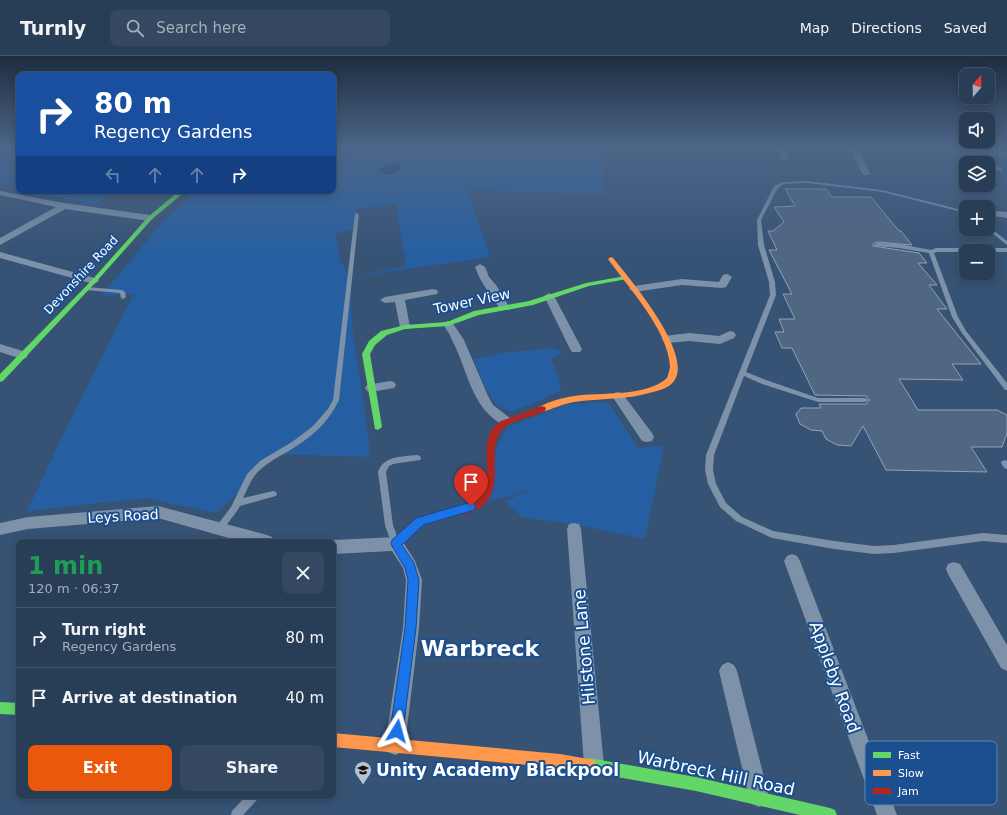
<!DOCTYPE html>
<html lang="en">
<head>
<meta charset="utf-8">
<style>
  :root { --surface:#283e57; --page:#344961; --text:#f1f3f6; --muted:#a5aeba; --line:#44576d; --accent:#ea580c }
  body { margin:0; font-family:"DejaVu Sans",sans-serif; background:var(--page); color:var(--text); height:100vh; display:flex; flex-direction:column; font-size:15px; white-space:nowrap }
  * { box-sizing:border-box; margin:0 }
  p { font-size:13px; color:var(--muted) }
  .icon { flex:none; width:22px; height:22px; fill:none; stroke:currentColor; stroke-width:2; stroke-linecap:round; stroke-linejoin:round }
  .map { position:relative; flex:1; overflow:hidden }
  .side { position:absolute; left:16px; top:483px; width:320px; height:260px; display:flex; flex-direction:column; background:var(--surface); border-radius:8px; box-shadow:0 2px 10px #0003,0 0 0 1px var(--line) }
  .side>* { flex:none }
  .top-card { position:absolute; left:16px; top:16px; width:320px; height:122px; border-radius:8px; box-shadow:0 2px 10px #0003,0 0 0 1px var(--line); background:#1a4fa0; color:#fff; overflow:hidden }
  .needle { width:26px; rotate:20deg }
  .buttons { position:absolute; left:959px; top:12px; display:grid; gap:8px }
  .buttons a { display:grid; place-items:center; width:36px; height:36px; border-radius:8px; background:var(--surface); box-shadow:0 2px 10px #0003,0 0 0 1px var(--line); font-size:20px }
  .pin { position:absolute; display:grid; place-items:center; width:34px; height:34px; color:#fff; margin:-41px -17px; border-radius:50% 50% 50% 0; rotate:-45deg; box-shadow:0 0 4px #0007 }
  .pin .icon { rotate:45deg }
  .me { position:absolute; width:44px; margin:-22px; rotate:8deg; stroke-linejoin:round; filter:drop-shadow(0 0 3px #0008) }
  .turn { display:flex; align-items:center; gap:14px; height:84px; padding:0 12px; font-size:18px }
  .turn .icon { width:52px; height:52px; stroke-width:2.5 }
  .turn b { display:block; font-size:28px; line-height:34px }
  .lanes { display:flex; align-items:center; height:38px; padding:0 12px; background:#0003; justify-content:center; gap:20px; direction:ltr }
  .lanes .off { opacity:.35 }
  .round { display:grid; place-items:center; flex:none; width:42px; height:42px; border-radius:8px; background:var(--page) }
  .overview { display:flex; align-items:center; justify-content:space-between; height:68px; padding:0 12px }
  h1 { font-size:24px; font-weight:700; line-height:30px; color:#1e9e55 }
  .cta { display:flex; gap:8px; margin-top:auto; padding:8px 12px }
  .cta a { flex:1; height:46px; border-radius:8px; background:var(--accent); color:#fff; font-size:16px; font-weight:700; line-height:46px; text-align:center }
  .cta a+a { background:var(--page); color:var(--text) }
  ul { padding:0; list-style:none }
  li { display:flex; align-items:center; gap:12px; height:60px; padding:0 12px; border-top:1px solid var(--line) }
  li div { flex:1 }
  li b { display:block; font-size:15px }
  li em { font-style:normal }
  header { display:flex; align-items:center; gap:24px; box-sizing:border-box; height:56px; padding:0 20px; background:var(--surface); border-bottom:1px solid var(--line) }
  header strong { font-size:19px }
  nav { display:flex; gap:22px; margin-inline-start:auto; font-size:14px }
  .search { width:280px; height:36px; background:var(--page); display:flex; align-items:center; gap:10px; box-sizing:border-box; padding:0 14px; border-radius:8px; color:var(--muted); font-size:15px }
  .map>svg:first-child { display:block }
  .green { fill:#265fa1 }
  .water { fill:#153c6e }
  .building { fill:#506783; stroke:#92a2b6 }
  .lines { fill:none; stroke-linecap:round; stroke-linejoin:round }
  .lane { fill:#7d92a8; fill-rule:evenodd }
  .street { fill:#7d92a8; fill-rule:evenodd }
  .fast { fill:#63d668; fill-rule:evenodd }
  .slow { fill:#ff974d; fill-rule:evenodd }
  .jam { fill:#b3261e; fill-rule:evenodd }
  .route { fill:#1a73e8; stroke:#114b97 }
  .labels { text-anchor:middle; stroke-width:4; stroke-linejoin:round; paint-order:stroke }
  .far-street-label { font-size:12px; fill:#fff; stroke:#1b4f8f }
  .street-label { font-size:14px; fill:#fff; stroke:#1b4f8f }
  .near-street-label { font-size:17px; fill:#fff; stroke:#1b4f8f }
  .near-poi-label { font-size:17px; font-weight:bold; fill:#fff; stroke:#1b4f8f; text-anchor:start }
  .near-district-label { font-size:22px; font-weight:bold; fill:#fff; stroke:#1b4f8f }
  .key { fill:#1b4f8f; stroke:#5f84b1; stroke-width:1 }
  .key-label { font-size:11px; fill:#fff }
</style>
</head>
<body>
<header>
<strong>Turnly</strong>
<div class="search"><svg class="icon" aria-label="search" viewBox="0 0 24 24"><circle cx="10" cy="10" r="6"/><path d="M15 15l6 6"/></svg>Search here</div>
<nav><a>Map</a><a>Directions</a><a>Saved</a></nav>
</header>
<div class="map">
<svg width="1007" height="759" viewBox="0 0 1007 759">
  <rect width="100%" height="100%" fill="#365274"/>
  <!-- green -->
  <path class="green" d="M0 92H19V133L0 127Z
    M350 92H603V138L467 134 490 201 350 221 406 210 396 148 357 153 356 173 336 178 340 205 347 216 350 238 353 279 365 357 370 394 369 401 278 398 266 405 245 431 216 457 146 442 27 455 63 379 134 238 101 240 160 169 196 135H333V95Z
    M27 135H115L94 149Z
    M552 292 563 296 550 303 557 316 561 335 512 356 497 350 483 328 474 303 503 297Z
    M608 346 639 394 646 391 664 390 645 483 578 469 522 461 505 445 532 433 488 446 496 394 507 371 568 348Z"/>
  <!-- water -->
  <path class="water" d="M390 106 400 108 402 112 390 119 381 117 379 115 380 112Z"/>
  <!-- building -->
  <path class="building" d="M785 133H826L832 141H871L899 175H901L912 189 877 186 873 188V190L919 197 927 207H918L937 229H929L947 253H937L981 308H952L963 324 899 323 918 354H997L1007 359V377L1002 391H971L987 416 886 414 863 370 851 390 837 389 826 383 822 375 811 374 800 368 796 358 801 352H821L819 348H866L870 344 866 340 815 339 792 292H782L775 276H784L779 263H795L783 238H792L769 194H777L768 175H773L784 166 774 151 795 150Z"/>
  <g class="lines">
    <!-- lane -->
    <path class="lane" d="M807 125 882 134 966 155V157L882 136 807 127 784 128 778 132 761 164 764 189 775 226 776 239 746 316 766 324 818 342H866L869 344 866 346H818L762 328 744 320 714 399 713 414 716 428 726 447 742 461 773 475 834 485 874 490 894 489 983 477 1007 479V487L983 485 894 497 874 498 834 493 772 482 736 465 720 451 708 428 705 414 706 399 770 239 769 226 758 189 757 164 774 130 783 126Z
      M355 157 359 158 339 344C327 369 310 382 287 396 275 403 261 410 253 422 249 428 246 436 243 442L273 435 276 436 277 438 276 440 240 450 237 455 222 475 219 476 216 475 215 473 216 471 231 451 247 418 260 405 292 386 312 371 328 353 333 344Z
      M988 170 1007 185V189L987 173Z
      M877 187 899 188 931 194 936 192H1007V196H937L934 197 958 261 966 275 1007 327V334H1005L962 277 952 261 929 197 899 192 875 190 874 189Z
      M87 231 122 234 125 236 126 241 123 243 121 242 120 237 85 234 84 233Z
      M417 399 420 400 421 402 420 404 393 408 389 410 386 416 393 469 399 486 398 489 395 490 392 489 385 469 378 416C384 399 402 401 417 399Z
      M1005 404 1007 405V413L1004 412 1001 407 1002 405Z
      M246 740H258L257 744 243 759H231L232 755Z"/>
    <!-- street -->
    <path class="street" d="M777 92H785L789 102 788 104H782Z
      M849 92H857L870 117 869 119H863Z
      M966 92H978L1007 96V100L977 96C982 105 996 106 1003 113L1002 115H996L988 111V107C970 107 975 99 966 92Z
      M0 135 64 147 150 159 154 162 150 165 65 153 0 189V182L56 151 0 139Z
      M997 155 1007 156V162L994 160 993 158Z
      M0 196 98 223 99 225 94 228 0 202Z
      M480 208 485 211 489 221 496 229 510 252 509 254H501C492 241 480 226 475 211Z
      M727 218 732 221 726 231 722 232 682 229 634 236 629 233 634 230 682 223 719 226 723 219Z
      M433 233 437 234 438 236 437 238 405 244 410 271 409 273H401L400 271 395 246 385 247 380 244 385 241Z
      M549 237 554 240 582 293 580 296H572L570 293 544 240Z
      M448 265 452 266 464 284 488 340 493 349 510 362 512 365 510 368C503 371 500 367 494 363 470 344 466 310 452 284 450 278 446 273 443 268L444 266Z
      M730 275 734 276 736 279 734 282 720 288 689 285 668 287 664 286 662 283 664 280 689 277 719 280Z
      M0 288 26 296 28 299 26 302 22 303 0 296Z
      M390 325 394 326 396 329 394 332 371 336 367 335 365 332 367 329Z
      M618 336 622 337 652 377 654 381 652 385 647 386 642 385 612 340 614 337Z
      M158 450 267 479 272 481 275 486H243L158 462 28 473 0 479V467L28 461Z
      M574 467 579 468 581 473 604 709 601 716 594 719 587 716 584 709 567 473 569 468Z
      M396 481 401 483 415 505 422 524 419 572 405 689 402 696 395 699 388 696 385 689 403 572 406 524 403 512 392 495 333 498V486H328L333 484Z
      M792 498 797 500 800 505 897 759H877L784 505 787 500Z
      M954 506 960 508 1007 589V615L1001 612 948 518 946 513 948 508Z
      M728 606 734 609 737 615 769 741 766 748 759 751 752 748 749 741 719 615 722 609Z"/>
    <!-- fast -->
    <path class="fast" d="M179 135H186L152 163 96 226 3 325 0 326V318L92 224 148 161Z
      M625 220 627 221V223L589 230 533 249 479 259 448 270 405 273 387 279 375 289 370 298 382 371 378 374 375 373 362 298 369 285 381 275 405 269 447 266 474 255 529 245 586 227Z
      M0 646 19 647V659L0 658Z
      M589 702 696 721 830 752 835 754 837 759H800L696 735 589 716 584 714 582 709 584 704Z"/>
    <!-- slow -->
    <path class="slow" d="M611 201 613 202C630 223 694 298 674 325 669 332 660 334 653 336 627 344 600 342 574 346 562 348 553 353 542 356L539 355 538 353 539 351C550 345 562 342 574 340 601 336 647 341 667 322 668 318 670 314 670 310 668 274 628 231 608 203Z
      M333 677 560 698 594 704 596 709 594 714 589 716 560 712 333 691Z"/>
    <!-- jam -->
    <path class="jam" d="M542 350 545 351 546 353 545 355C532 361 513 363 503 373 484 392 507 429 482 450 468 462 440 459 424 468 414 473 407 484 400 491L396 493 392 491 391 488 392 485C400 477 407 467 417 462 436 452 471 455 482 436 495 414 475 382 501 365Z"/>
  </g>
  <!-- sky -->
  <linearGradient id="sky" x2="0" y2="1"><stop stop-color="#1e2d40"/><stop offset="0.46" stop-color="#4c6688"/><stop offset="1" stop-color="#4c6688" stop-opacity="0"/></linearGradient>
  <rect width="1007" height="198" fill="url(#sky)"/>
  <!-- route -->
  <path class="route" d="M471 446 474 447 476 450 474 454 423 469 402 489 414 507 419 524 416 572 403 675 401 679 397 681 392 679 390 675 405 572 408 524 405 512 391 488 392 484 416 462Z"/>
  <!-- icons -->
  <defs>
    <symbol id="school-pin" viewBox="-11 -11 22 30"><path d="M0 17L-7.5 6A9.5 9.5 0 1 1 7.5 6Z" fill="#b9c2ce" stroke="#1b4f8f"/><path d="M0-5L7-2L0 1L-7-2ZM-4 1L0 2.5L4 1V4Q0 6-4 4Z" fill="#111"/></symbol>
  </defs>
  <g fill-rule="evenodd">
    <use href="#school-pin" x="353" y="704" width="20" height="27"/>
  </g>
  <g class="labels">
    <!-- far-street labels -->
    <g class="far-street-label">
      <text transform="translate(81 219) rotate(-47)" y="4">Devonshire Road</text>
    </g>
    <!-- street labels -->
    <g class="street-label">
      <text transform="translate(472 245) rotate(-12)" y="5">Tower View</text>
      <text transform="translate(123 460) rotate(-3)" y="5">Leys Road</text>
    </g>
    <!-- near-street labels -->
    <g class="near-street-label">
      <text transform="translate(584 591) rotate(-95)" y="6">Hilstone Lane</text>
      <text transform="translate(835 621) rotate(70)" y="6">Appleby Road</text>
      <text transform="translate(716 717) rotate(12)" y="6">Warbreck Hill Road</text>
    </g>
    <!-- near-poi labels -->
    <g class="near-poi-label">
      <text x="376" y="720">Unity Academy Blackpool</text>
    </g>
    <!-- near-district labels -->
    <g class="near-district-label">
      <text x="480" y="600">Warbreck</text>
    </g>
  </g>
  <!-- legend -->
  <rect x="865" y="685" width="132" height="64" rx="6" class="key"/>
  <rect x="873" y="696" width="18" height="6" fill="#63d668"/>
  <rect x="873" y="714" width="18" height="6" fill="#ff974d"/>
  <rect x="873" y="732" width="18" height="6" fill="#b3261e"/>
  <g class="key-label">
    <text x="898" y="703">Fast</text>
    <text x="898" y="721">Slow</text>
    <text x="898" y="739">Jam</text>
  </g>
</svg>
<div class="buttons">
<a><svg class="needle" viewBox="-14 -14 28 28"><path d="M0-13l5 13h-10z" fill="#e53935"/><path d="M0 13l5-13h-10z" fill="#a5aeba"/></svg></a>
<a><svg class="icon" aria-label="sound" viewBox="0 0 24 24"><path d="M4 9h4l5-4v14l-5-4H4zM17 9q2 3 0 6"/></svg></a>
<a><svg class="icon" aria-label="layers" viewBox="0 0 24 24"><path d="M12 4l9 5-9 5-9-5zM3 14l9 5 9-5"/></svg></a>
<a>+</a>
<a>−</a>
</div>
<div class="pin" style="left:471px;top:450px;background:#d93025"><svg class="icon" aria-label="arrive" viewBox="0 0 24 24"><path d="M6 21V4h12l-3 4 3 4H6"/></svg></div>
<svg class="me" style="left:397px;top:675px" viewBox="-20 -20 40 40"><path d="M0-17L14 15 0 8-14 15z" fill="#1a73e8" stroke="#fff" stroke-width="4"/></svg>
<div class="top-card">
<div class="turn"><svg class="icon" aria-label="right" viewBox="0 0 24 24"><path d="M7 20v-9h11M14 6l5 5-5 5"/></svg><div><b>80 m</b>Regency Gardens</div></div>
<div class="lanes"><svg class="icon off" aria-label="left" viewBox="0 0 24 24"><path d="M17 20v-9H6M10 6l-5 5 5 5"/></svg><svg class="icon off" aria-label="ahead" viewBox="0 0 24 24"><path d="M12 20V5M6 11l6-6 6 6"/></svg><svg class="icon off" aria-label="ahead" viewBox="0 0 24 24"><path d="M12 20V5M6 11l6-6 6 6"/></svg><svg class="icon" aria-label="right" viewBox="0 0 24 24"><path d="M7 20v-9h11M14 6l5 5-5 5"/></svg></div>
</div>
<section class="side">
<div class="overview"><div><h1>1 min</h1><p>120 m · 06:37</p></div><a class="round"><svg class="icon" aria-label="close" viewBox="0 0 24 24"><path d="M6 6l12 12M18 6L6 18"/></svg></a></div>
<ul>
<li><svg class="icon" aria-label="right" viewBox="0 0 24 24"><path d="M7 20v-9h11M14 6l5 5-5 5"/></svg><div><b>Turn right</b><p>Regency Gardens</p></div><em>80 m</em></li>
<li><svg class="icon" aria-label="arrive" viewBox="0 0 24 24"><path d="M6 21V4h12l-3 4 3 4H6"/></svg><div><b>Arrive at destination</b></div><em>40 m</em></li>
</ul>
<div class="cta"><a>Exit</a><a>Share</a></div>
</section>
</div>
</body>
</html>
